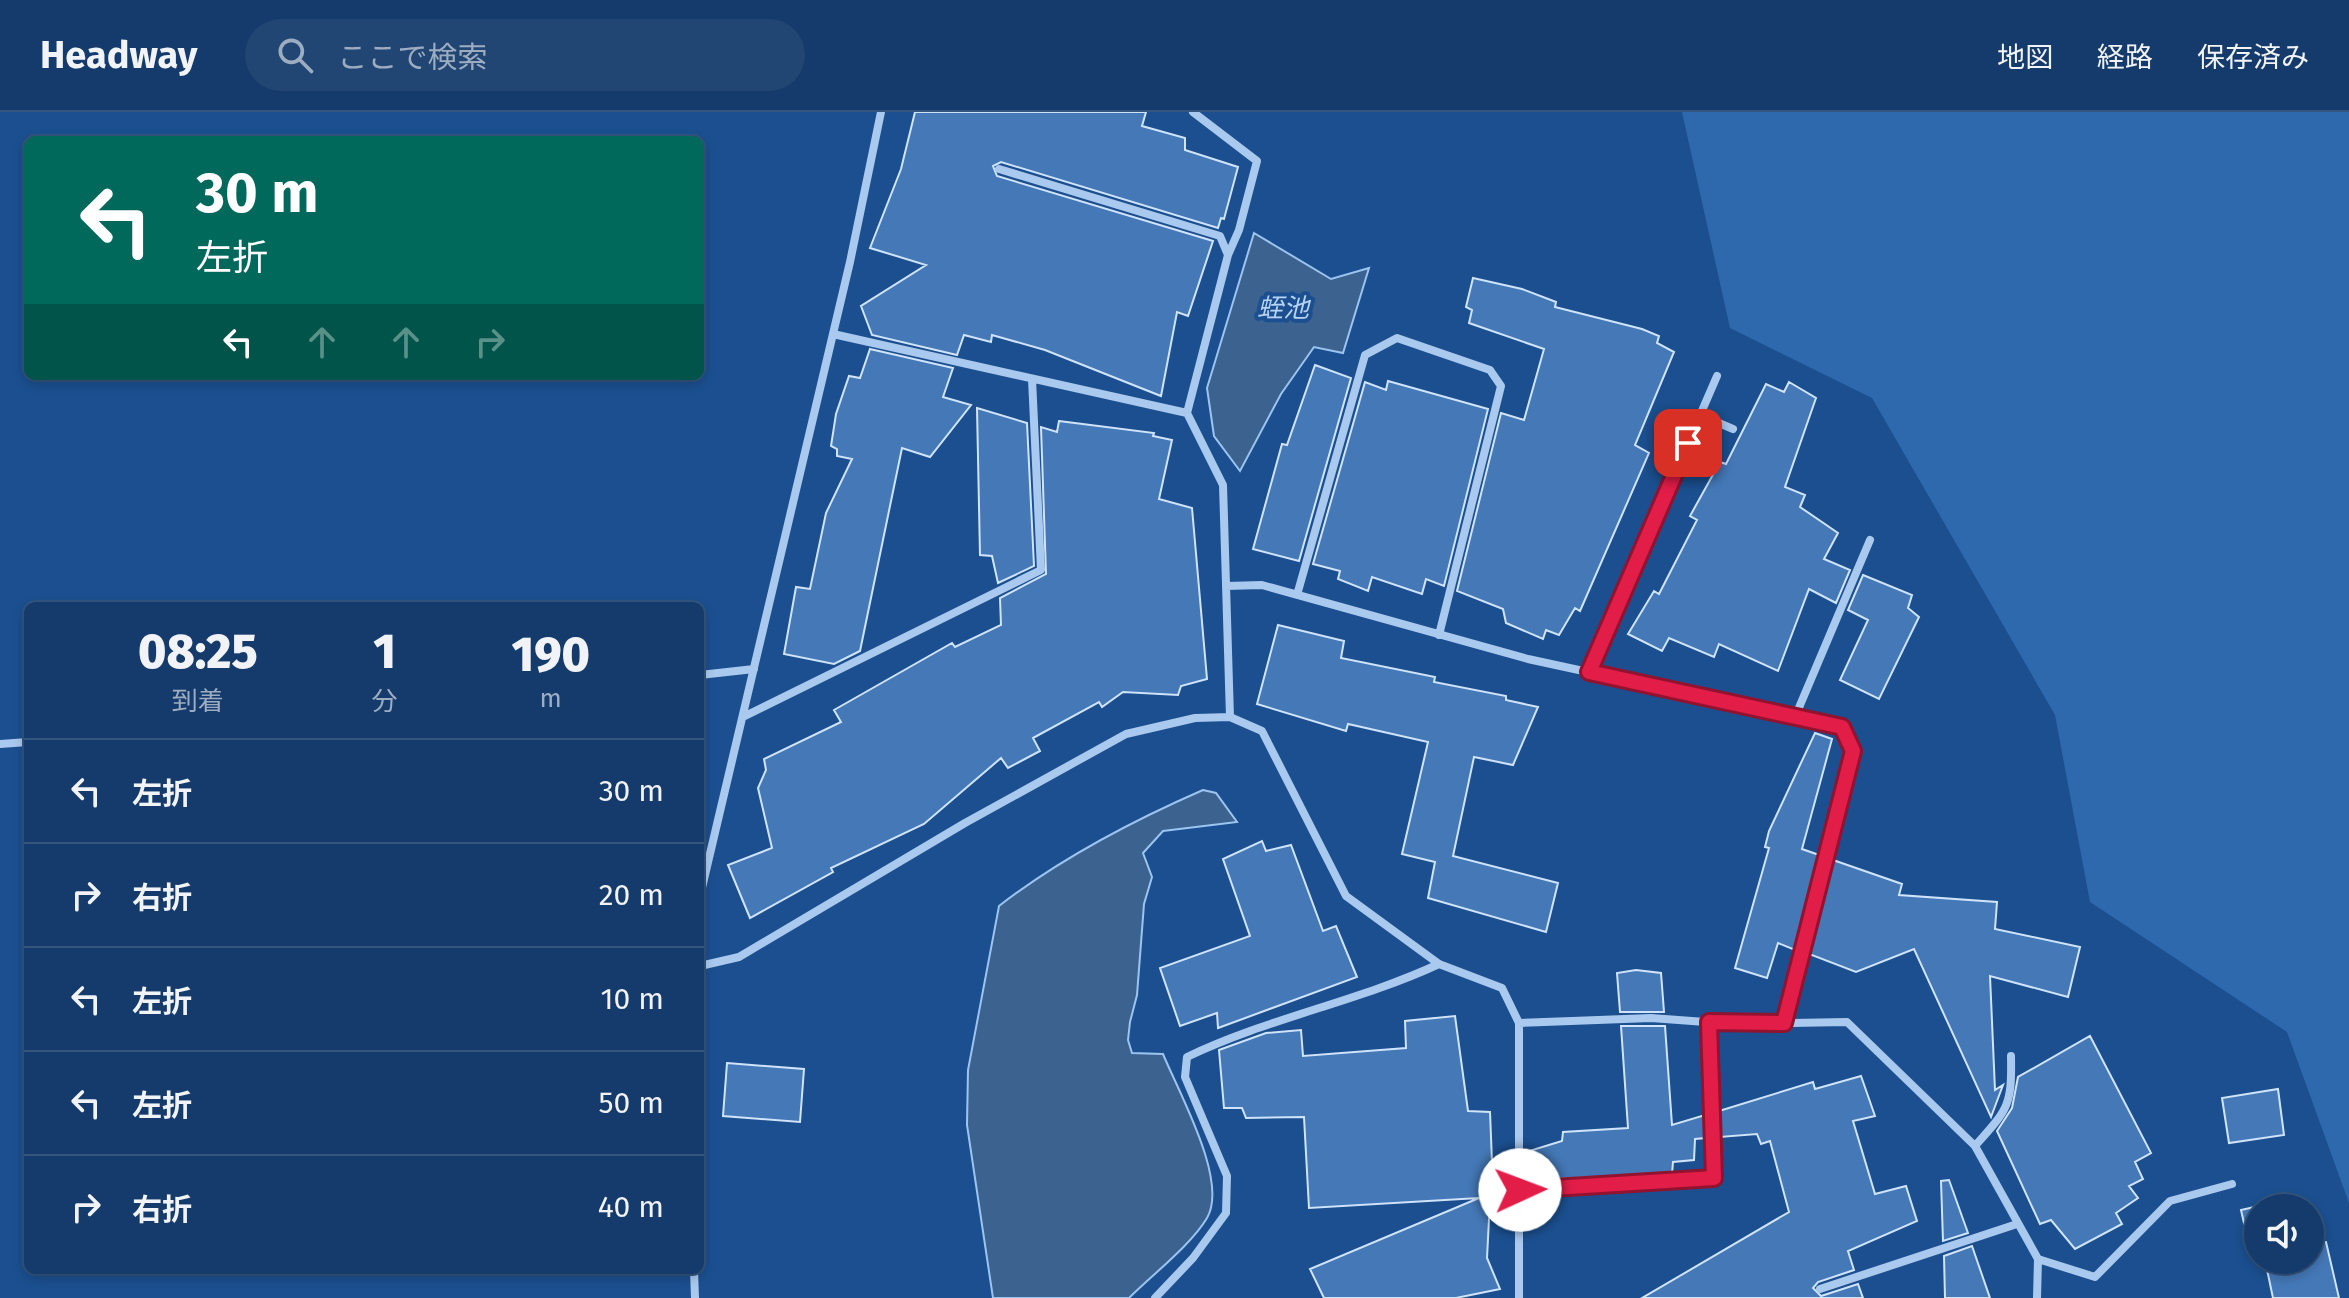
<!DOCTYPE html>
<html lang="ja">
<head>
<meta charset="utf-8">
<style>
  :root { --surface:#143b6b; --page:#214673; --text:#f1f3f6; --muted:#9dadc1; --line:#33557e }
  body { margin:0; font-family:"Fira Sans","Noto Sans JP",sans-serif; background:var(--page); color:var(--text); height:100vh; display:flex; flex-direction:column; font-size:30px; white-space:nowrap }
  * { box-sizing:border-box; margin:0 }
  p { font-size:26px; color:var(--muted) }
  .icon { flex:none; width:44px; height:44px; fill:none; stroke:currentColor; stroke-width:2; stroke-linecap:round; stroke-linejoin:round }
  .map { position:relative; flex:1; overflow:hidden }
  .side { position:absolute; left:24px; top:490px; width:680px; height:672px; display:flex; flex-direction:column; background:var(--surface); border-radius:12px; box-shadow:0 4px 12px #0003,0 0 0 2px var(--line) }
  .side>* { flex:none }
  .hud { position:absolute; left:24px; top:24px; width:680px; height:244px; border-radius:12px; box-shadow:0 4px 12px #0003,0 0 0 2px var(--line); background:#00695c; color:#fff; overflow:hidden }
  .fabs { position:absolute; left:2244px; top:1082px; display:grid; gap:16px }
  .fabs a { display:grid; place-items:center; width:80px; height:80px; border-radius:50%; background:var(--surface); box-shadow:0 4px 12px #0003,0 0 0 2px var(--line); font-size:40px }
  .pin { position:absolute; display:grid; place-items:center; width:68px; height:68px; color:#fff; margin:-34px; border-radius:16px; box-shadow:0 4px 12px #0006 }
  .me { position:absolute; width:88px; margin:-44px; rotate:88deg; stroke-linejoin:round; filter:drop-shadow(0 0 6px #0008) }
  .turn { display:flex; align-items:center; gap:28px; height:168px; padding:0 40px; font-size:36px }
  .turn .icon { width:104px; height:104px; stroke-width:2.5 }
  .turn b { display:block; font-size:56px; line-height:68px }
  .lanes { display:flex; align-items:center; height:76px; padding:0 40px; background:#0003; justify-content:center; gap:40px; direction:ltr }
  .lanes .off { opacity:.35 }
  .eta { display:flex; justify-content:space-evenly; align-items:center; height:136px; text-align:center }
  .eta b { font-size:48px; font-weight:800; line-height:56px }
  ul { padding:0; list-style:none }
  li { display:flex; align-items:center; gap:24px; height:104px; padding:0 40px; border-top:2px solid var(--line) }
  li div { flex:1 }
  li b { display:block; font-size:30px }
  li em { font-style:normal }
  header { display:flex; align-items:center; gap:48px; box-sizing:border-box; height:112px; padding:0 40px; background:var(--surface); border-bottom:2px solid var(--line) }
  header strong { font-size:38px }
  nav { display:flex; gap:44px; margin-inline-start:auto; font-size:28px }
  .search { width:560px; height:72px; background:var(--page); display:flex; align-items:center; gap:20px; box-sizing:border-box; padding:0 28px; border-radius:44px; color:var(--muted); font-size:30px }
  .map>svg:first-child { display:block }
  .green { fill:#2e69ad }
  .water { fill:#3c6290; stroke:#9cc4f0; stroke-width:2 }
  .building { fill:#4478b7; stroke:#cfe3fa; stroke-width:2 }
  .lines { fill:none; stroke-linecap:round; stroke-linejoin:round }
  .street { stroke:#a9c9ee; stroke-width:8 }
  .route-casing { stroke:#92132f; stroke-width:20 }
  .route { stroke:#e11d48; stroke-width:14 }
  .labels { text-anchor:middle; stroke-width:8; stroke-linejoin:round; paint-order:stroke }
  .water-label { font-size:26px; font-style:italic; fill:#b5d3f5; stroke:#1b4f8f }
</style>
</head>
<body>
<header>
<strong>Headway</strong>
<div class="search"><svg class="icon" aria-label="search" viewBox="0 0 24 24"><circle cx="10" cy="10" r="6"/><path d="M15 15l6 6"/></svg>ここで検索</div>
<nav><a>地図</a><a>経路</a><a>保存済み</a></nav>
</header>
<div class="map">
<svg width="2349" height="1186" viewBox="0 0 2349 1186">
  <rect width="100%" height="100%" fill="#1b4f8f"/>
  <!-- green -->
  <path class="green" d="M1682 0H2349V1091L2287 920 2090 790 2055 603 1872 286 1730 216Z"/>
  <!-- water -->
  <path class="water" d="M1254 121 1331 167 1369 156 1343 241 1314 235 1281 282 1240 359 1214 324 1207 276Z
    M1203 678 1216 681 1237 710 1163 719 1143 741 1152 765 1144 792 1137 883 1130 910 1128 928 1132 941 1163 942C1178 979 1229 1069 1207 1106 1191 1133 1152 1163 1129 1186H993L967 1013 968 958 999 794C1061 746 1132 709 1203 678Z"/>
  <!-- building -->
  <path class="building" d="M915 0H1146L1142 14 1185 26V38L1238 55 1224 107 1221 106 1218 116 1001 50 993 54 997 64 1213 129 1188 204 1177 200 1161 284 1045 238 992 223 991 230 964 223 957 243 872 223 861 194 926 153 870 136 901 57Z
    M1473 166 1522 177 1556 190 1555 195 1642 217 1659 224 1657 231 1674 240 1635 333 1649 341 1580 499 1575 496 1559 523 1546 518 1543 527 1506 511 1503 497 1457 479 1501 301 1524 308 1544 237 1469 211 1472 198 1466 195Z
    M870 237 953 256 943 285 971 293 930 345 902 336 860 539 834 552 784 542 796 475 810 477 826 401 852 347 837 344V337L831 334 836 302 849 264 860 266Z
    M1315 253 1351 266 1299 449 1253 437 1282 332 1287 333Z
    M1388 269 1488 297 1444 474 1426 467 1422 482 1372 465 1368 479 1338 467 1340 459 1313 452 1365 270 1386 278Z
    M1789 270 1816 286 1785 375 1805 383 1800 395 1838 421 1824 447 1850 458 1836 491 1809 477 1778 559 1719 532 1714 545 1669 526 1662 539 1628 522 1654 479 1659 482 1697 408 1690 404 1720 350 1726 352 1766 272 1784 280Z
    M977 296 1027 311 1034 454 998 471 992 444 980 443Z
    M1059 309 1154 321 1153 324 1172 328 1159 387 1192 396 1207 567 1181 574 1178 583 1123 580 1102 595 1099 590 1033 626 1040 639 1008 656 1001 646 924 712 831 756 833 760 750 806 728 753 772 736 758 676 766 658 764 647 841 610 834 598 952 531 955 535 1001 513 1000 486 1046 462 1041 315 1057 320Z
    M1863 463 1912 483 1908 496 1919 505 1879 587 1840 568 1868 508 1848 498Z
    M1278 513 1344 529 1341 546 1435 565 1434 570 1506 584V588L1538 595 1513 653 1474 645 1453 744 1558 771 1546 820 1428 786 1435 750 1402 742 1428 630 1348 612 1346 619 1257 592Z
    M1815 621 1832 627 1802 737 1819 743 1795 838 1778 831 1767 866 1735 856 1769 736 1765 735 1769 719Z
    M1262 729 1266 739 1291 733 1323 819 1336 814 1357 865 1218 916 1217 901 1180 914 1160 856 1250 824 1223 747Z
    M1833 748 1902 772 1899 783 1997 790 1995 817 2080 835 2068 885 1990 864 1995 978 2003 973 1991 1005 1914 837 1856 860 1809 842Z
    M1636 858 1661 861 1664 900H1620L1617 861Z
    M1455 904 1468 999 1490 1000 1492 1050 1512 1044V1068H1491L1487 1146 1500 1177 1456 1186H1324L1310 1157 1479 1086 1309 1096 1304 1005 1246 1006 1242 996H1224L1219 938 1266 921 1301 918 1303 944 1406 936 1405 909Z
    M1621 914H1665L1672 1013 1705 1003 1706 1026 1695 1027 1694 1048 1673 1050 1672 1062 1526 1068V1040L1562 1029 1563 1020 1628 1016Z
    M2090 924 2151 1041 2135 1050 2143 1067 2129 1074 2138 1086 2116 1101 2122 1112 2075 1137 2051 1108 2040 1112 1997 1019 2012 996 2018 965Z
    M727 951 804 957 800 1010 723 1004Z
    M1861 964 1875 1004 1853 1009 1875 1082 1906 1074 1917 1109 1848 1139 1854 1158 1818 1170 1813 1176 1821 1184 1858 1172 1863 1186H1642L1789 1100 1770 1029 1761 1032 1757 1022 1720 1025 1719 999 1813 970 1815 977Z
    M2278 977 2284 1023 2229 1031 2222 986Z
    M1949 1068 1968 1121 1943 1129 1941 1069Z
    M2281 1089 2282 1096H2258V1131L2249 1133 2241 1098Z
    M2326 1130 2339 1186H2273L2265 1148H2310V1131Z
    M1972 1134 1990 1186H1945L1944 1144Z"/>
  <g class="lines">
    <!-- street -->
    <path class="street" d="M1193 0 1257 49 1239 118 1228 143
      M999 57 1220 124 1228 143 1187 301
      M833 222 1187 301 1223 373 1230 605
      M1700 303 1733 317
      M1226 474 1262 473 1528 547 1842 615 1853 639 1784 911
      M1297 483 1365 243 1397 226 1490 258 1501 274 1439 523
      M1589 560 1717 264
      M700 563 754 557
      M743 605 1041 458 1032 267
      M1795 605 1870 428
      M0 632 28 630
      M700 784 850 150 881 0
      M700 854 739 845 965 711 1126 622 1195 606 1230 605 1262 619 1346 784 1439 852 1502 876 1519 911 1651 906 1733 912 1847 910 1975 1034 2038 1147 2037 1186
      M1975 1034C2008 997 2012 994 2011 944
      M1520 1078 1714 1066 1709 910
      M2038 1147 2095 1165 2170 1089 2232 1072
      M694 1158 695 1186
      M1820 1177 2017 1112
      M1155 1186 1193 1146 1226 1101 1227 1064 1185 965 1187 945C1268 906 1357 890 1439 852
      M1519 1186V911"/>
  </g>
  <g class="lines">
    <defs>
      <path id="route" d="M1520 1078 1714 1066 1709 910 1784 911 1853 639 1842 615 1589 560 1688 331"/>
    </defs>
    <!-- route casing -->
    <use href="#route" class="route-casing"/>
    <!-- route -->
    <use href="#route" class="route"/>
  </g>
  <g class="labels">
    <!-- water labels -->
    <g class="water-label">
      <text x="1283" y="205">蛭池</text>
    </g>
  </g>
</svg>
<div class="fabs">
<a><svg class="icon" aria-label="sound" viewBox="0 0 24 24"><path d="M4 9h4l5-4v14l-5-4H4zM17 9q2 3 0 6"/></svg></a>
</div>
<div class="pin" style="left:1688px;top:331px;background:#d93025"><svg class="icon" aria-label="arrive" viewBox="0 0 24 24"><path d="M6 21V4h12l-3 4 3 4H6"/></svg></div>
<svg class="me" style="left:1520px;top:1078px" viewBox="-20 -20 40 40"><circle r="19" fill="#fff"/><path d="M0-13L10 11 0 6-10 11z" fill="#e11d48"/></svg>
<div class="hud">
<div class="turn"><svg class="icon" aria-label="left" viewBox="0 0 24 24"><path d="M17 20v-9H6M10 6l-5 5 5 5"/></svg><div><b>30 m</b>左折</div></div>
<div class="lanes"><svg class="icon" aria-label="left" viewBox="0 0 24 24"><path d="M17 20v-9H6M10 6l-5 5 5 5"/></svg><svg class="icon off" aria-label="ahead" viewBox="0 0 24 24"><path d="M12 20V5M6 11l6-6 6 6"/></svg><svg class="icon off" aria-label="ahead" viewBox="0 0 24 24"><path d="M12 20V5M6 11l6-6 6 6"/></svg><svg class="icon off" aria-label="right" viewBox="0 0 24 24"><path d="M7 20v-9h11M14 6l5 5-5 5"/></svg></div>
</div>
<section class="side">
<div class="eta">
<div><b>08:25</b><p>到着</p></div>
<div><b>1</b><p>分</p></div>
<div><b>190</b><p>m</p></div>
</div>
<ul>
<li><svg class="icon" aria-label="left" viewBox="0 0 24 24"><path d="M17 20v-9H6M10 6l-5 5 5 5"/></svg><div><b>左折</b></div><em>30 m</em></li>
<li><svg class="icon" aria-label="right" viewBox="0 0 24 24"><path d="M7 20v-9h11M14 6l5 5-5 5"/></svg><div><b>右折</b></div><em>20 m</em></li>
<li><svg class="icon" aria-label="left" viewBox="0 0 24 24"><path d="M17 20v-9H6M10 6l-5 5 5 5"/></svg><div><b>左折</b></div><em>10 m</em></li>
<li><svg class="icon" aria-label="left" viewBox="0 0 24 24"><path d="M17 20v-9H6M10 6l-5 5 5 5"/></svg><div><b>左折</b></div><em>50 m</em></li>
<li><svg class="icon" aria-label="right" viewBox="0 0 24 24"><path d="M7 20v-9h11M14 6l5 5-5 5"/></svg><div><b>右折</b></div><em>40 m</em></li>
</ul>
</section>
</div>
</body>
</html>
